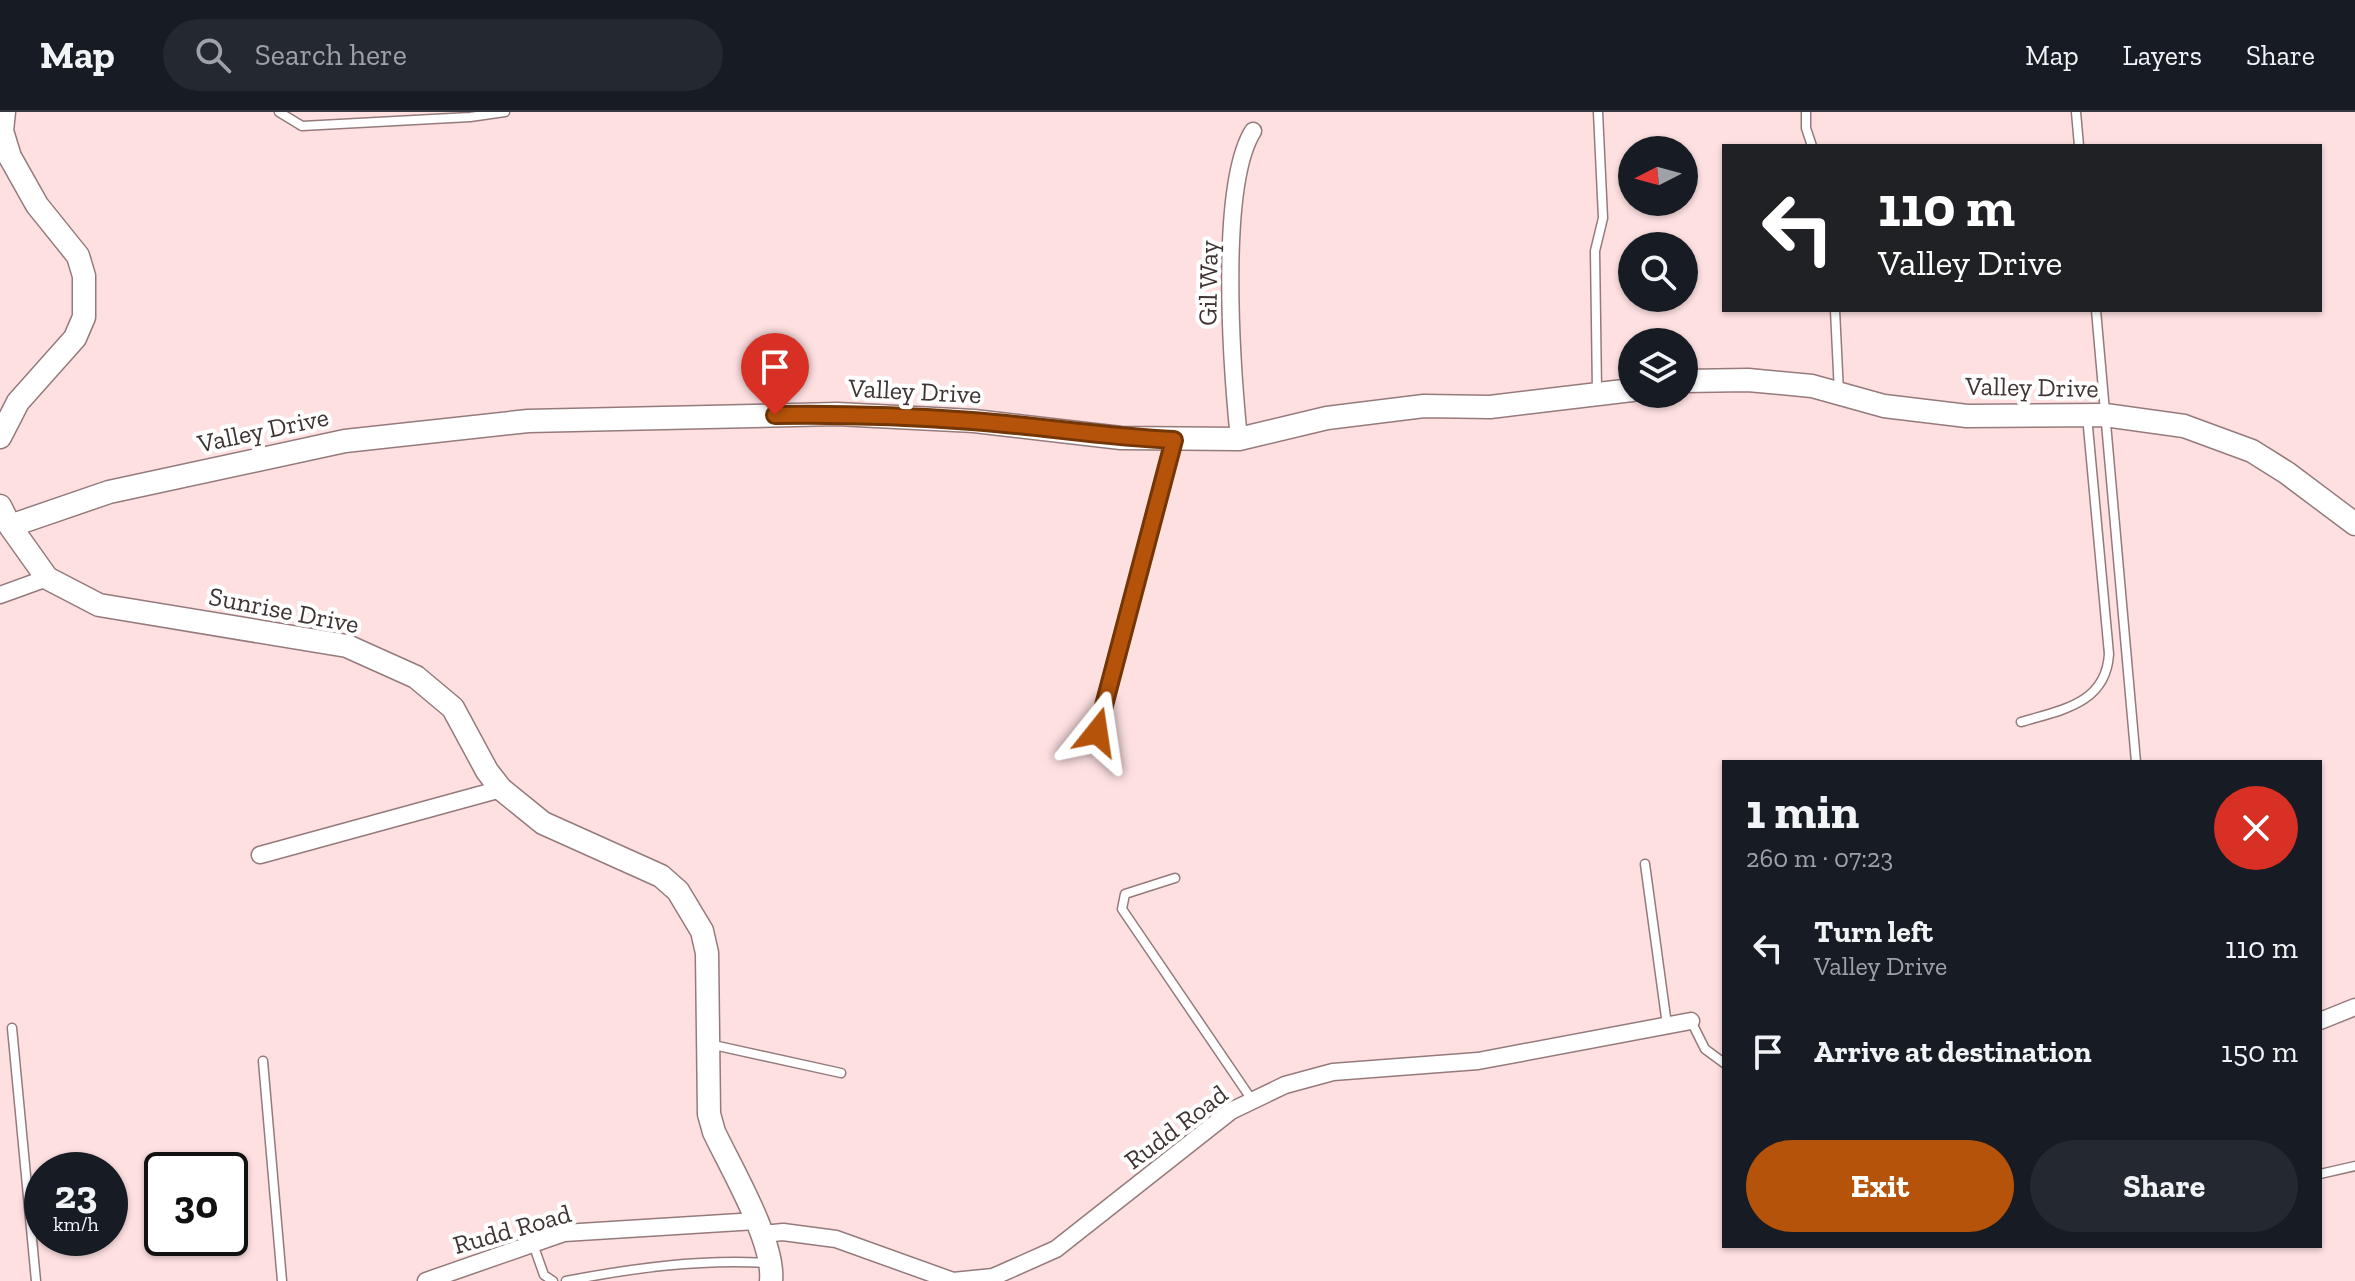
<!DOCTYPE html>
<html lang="en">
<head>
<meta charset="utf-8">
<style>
  :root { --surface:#171b24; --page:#242831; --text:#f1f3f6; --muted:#9ea1a6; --line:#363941; --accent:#b45309 }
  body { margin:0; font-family:"Zilla Slab",serif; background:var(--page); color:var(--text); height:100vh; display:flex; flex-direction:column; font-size:30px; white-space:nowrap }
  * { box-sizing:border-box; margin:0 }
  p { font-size:26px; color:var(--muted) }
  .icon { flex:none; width:44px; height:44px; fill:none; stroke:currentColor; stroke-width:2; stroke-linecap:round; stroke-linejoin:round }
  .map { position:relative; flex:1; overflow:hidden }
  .sheet { position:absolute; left:1722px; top:648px; width:600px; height:488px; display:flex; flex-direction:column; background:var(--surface); border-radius:0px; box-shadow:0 2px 6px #0004 }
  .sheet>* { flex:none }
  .banner { position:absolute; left:1722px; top:32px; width:600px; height:168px; border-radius:0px; box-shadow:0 2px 6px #0004; background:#202124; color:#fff; overflow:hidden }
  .needle { width:52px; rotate:264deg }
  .controls { position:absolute; left:1618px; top:24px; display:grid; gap:16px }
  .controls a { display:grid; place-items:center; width:80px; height:80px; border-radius:50%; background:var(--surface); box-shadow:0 2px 6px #0004; font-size:40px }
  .speed { position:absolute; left:24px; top:1040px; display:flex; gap:16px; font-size:40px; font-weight:700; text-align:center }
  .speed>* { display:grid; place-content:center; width:104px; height:104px; border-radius:50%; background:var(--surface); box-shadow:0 2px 6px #0004; line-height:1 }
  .speed small { font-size:20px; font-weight:400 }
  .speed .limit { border:4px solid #111; border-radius:12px; background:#fff; color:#111 }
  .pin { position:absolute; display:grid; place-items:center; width:68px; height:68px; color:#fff; margin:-82px -34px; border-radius:50% 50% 50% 0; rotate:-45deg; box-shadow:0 0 8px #0007 }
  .pin .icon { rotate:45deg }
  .me { position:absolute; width:88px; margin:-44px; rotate:15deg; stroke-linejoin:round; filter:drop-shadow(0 0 6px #0008) }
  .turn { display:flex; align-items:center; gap:28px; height:168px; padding:0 24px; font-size:36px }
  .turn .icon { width:104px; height:104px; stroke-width:2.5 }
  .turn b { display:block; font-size:56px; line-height:68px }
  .round { display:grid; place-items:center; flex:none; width:84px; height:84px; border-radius:42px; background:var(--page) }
  .summary { display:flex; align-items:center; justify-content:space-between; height:136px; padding:0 24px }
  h1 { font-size:48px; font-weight:700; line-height:60px }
  .action { display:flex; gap:16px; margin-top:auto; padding:16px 24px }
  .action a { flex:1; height:92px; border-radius:48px; background:var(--accent); color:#fff; font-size:32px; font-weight:700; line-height:92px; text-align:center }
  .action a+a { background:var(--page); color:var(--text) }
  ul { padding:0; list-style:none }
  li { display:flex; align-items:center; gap:24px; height:104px; padding:0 24px }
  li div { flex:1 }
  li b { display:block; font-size:30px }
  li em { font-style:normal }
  header { display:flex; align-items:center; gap:48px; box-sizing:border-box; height:112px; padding:0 40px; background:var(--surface); border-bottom:2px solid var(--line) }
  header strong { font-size:38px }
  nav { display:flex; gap:44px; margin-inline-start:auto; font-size:28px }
  .search { width:560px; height:72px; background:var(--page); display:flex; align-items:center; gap:20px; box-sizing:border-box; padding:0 28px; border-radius:44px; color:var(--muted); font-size:30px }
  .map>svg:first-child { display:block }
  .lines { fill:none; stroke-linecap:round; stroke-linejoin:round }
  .lane-casing { stroke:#957a7b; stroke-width:11 }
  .street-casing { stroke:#957a7b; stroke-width:19 }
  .secondary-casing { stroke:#957a7b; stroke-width:25 }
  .lane { stroke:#fff; stroke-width:8 }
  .street { stroke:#fff; stroke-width:16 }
  .secondary { stroke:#fff; stroke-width:22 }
  .route-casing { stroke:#753606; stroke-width:20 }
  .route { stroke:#b45309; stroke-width:14 }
  .labels { text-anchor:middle; stroke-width:8; stroke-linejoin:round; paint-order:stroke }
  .street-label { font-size:26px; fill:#3f3333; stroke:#fff }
</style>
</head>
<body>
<header>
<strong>Map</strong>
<div class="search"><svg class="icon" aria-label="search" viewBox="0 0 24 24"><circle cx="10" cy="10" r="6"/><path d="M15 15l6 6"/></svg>Search here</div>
<nav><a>Map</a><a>Layers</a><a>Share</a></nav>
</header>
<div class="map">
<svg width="2355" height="1169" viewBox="0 0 2355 1169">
  <rect width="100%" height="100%" fill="#fee0e1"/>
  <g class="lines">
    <defs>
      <path id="lane" d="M279 0 302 14 470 5 505 0
        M1806 0V16L1812 34
        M2076 0 2079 34
        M1835 198 1839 281
        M2096 198 2136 650
        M1597 279 1595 139 1603 106 1598 0
        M2021 610C2061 598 2106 592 2109 542L2087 304
        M1645 752 1667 913
        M1175 766 1125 782 1122 797 1252 988
        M1691 909 1705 937 1724 951
        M12 916 36 1169
        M709 932 841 961
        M263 949 282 1169
        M2320 1062 2355 1054
        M533 1132 544 1163 553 1169
        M566 1169C633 1156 699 1147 768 1151"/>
      <path id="street" d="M1239 327C1232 258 1218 75 1253 19
        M0 483 47 466
        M1097 620 1174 328
        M260 743 501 677
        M2320 909 2355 895
        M762 1122 783 1120 836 1127 953 1169 993 1165 1056 1137 1231 999 1285 973 1333 960 1478 949 1691 909
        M426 1169 564 1121 756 1109"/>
      <path id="secondary" d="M1684 269 1748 268 1812 274 1884 294 1967 304 2105 303 2184 314 2252 339 2287 361 2355 412
        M0 325 18 290 75 226 84 205V164L78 144 37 93 10 45 2 19 4 0
        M0 394 10 414 47 466 99 493 347 534 416 565 453 596 487 659 501 677 543 711 661 764 678 779 702 819 707 841 709 1002 714 1020C731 1056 775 1130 771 1169
        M10 414 109 380 345 329 528 309 837 302 974 309 1121 326 1239 327 1327 306 1424 294 1490 295 1632 278"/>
    </defs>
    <!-- lane casing -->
    <use href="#lane" class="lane-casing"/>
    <!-- street casing -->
    <use href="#street" class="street-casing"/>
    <!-- secondary casing -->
    <use href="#secondary" class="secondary-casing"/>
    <!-- lane -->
    <use href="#lane" class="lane"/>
    <!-- street -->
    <use href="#street" class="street"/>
    <!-- secondary -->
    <use href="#secondary" class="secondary"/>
  </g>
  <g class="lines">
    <defs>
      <path id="route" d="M775 303C841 302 906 304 972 309 1040 314 1106 325 1174 328L1097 620"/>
    </defs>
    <!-- route casing -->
    <use href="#route" class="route-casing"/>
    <!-- route -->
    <use href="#route" class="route"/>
  </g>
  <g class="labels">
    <!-- street labels -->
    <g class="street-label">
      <text transform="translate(1208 171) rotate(-89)" y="9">Gil Way</text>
      <text transform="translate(2032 275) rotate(1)" y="9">Valley Drive</text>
      <text transform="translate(915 279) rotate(3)" y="9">Valley Drive</text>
      <text transform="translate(263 318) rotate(-12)" y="9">Valley Drive</text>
      <text transform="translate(284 498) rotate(11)" y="9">Sunrise Drive</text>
      <text transform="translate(1176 1015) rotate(-37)" y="9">Rudd Road</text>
      <text transform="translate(512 1117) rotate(-16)" y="9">Rudd Road</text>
    </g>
  </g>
</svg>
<div class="controls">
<a><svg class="needle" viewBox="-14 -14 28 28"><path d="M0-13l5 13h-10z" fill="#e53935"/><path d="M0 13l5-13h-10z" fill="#9ea1a6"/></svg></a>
<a><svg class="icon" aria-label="search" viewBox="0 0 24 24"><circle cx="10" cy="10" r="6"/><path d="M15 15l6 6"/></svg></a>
<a><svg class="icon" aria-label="layers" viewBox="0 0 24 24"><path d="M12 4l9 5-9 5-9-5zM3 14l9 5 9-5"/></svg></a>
</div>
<div class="speed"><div>23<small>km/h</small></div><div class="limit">30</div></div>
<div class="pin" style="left:775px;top:303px;background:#d93025"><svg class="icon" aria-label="arrive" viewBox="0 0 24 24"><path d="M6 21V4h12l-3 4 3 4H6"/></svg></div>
<svg class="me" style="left:1097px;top:620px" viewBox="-20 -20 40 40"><path d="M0-17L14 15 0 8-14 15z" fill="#b45309" stroke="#fff" stroke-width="4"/></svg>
<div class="banner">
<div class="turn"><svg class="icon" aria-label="left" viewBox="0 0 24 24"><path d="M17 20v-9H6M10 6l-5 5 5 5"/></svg><div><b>110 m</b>Valley Drive</div></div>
</div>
<section class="sheet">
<div class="summary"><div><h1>1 min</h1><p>260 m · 07:23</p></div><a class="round" style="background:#d93025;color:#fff"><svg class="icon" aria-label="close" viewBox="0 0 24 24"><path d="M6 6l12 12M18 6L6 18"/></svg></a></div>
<ul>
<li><svg class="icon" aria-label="left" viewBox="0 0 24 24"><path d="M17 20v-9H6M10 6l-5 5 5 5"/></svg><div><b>Turn left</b><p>Valley Drive</p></div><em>110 m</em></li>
<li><svg class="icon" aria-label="arrive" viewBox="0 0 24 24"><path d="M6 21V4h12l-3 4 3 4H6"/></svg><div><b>Arrive at destination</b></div><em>150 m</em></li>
</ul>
<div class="action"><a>Exit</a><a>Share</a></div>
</section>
</div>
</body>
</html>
